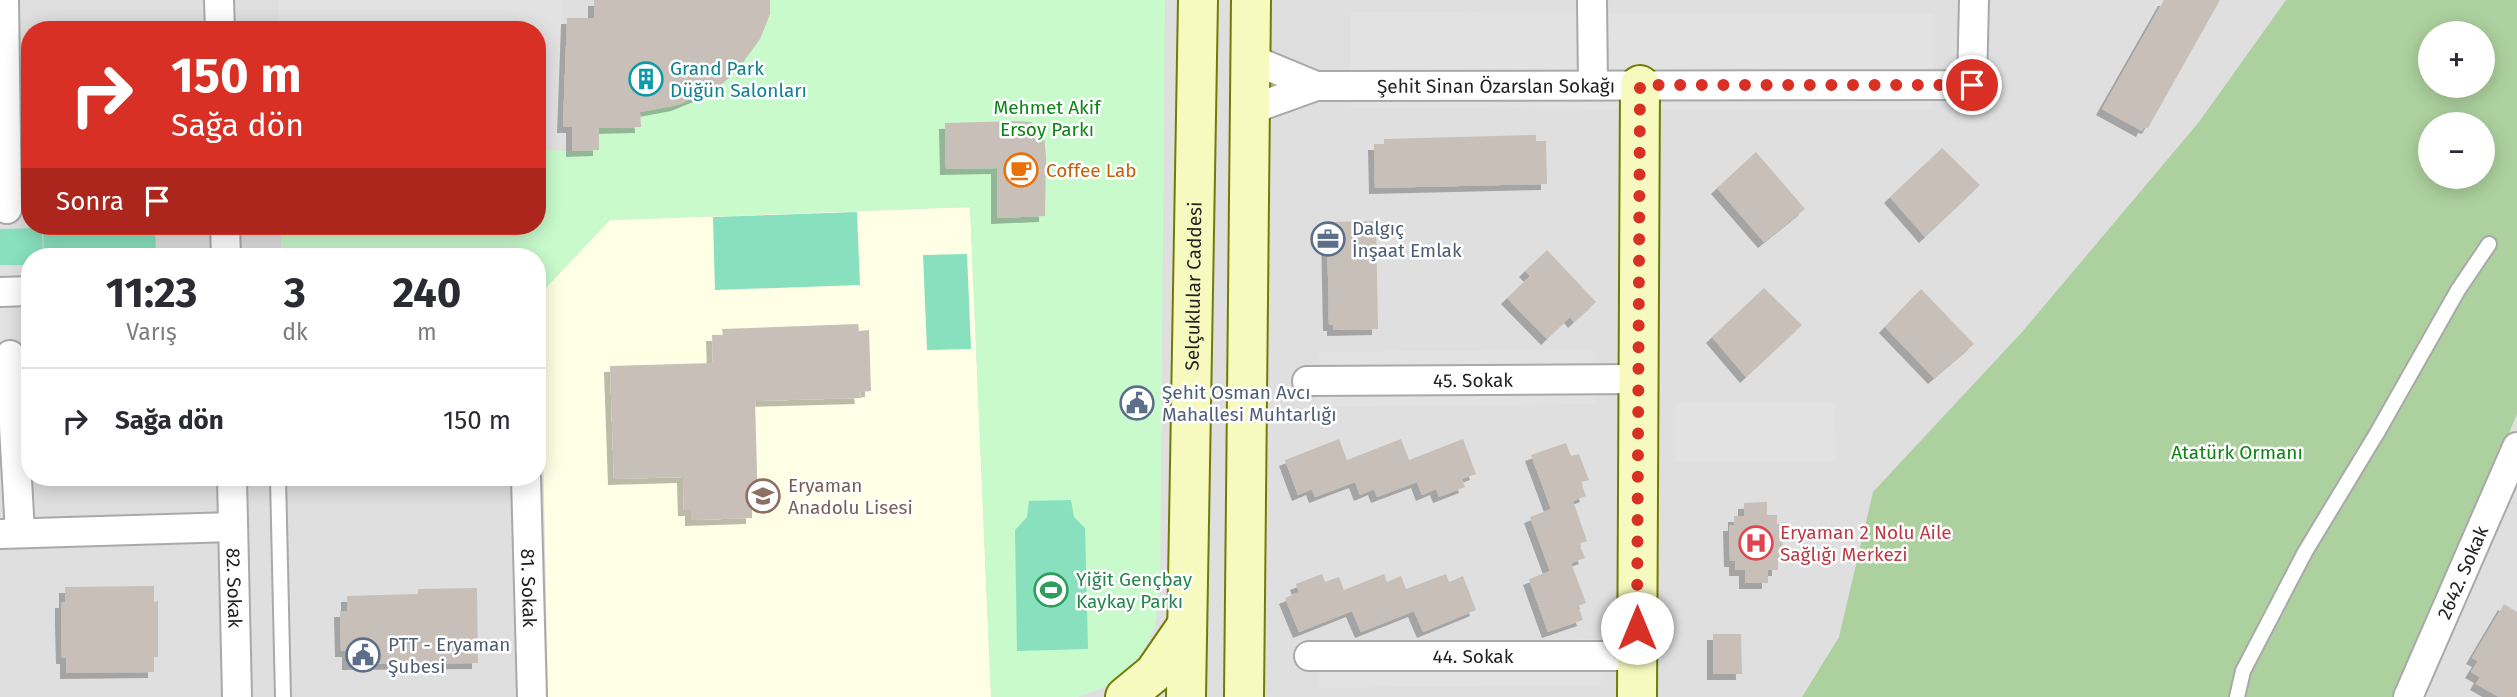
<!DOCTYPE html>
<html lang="tr">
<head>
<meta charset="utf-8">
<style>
  :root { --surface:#fff; --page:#f2f2f3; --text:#2b2b33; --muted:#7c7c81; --line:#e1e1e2 }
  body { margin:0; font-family:"Fira Sans",sans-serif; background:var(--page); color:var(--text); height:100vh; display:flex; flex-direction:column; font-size:26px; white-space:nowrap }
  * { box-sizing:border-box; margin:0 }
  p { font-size:23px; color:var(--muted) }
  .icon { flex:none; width:38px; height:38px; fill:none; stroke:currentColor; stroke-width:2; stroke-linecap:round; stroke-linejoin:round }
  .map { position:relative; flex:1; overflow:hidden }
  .sheet { position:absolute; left:21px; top:248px; width:525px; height:238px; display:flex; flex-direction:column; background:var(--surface); border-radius:28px; box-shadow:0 4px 18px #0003 }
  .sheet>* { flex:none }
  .banner { position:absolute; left:21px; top:21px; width:525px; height:214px; border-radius:28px; box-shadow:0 4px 18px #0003; background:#d93025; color:#fff; overflow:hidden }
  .buttons { position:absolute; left:2418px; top:21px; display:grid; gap:14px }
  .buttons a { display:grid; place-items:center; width:77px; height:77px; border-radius:50%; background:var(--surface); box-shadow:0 4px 18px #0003; font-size:35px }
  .pin { position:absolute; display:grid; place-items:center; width:60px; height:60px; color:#fff; margin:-30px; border:4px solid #fff; border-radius:50%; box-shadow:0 2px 7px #0007 }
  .me { position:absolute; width:77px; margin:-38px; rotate:0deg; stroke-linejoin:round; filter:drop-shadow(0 0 5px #0008) }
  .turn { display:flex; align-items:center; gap:24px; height:147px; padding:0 35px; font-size:32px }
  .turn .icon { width:91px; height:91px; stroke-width:2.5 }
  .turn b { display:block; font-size:49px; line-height:60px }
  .then { display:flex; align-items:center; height:66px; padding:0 35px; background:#0003; gap:14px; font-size:26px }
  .eta { display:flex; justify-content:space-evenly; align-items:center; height:119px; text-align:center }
  .eta b { font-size:42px; font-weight:700; line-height:49px }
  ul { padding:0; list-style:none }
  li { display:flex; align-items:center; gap:21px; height:105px; padding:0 35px; border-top:2px solid var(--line) }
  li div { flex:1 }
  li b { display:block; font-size:26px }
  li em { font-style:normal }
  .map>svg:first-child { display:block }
  .residential { fill:#e0dfdf; fill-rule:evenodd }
  .education { fill:#ffffe5 }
  .forest { fill:#add19e; fill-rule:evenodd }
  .park { fill:#c8facc }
  .pitch { fill:#88e0be }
  .parking { fill:#e2e2e2 }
  .building { fill:#c7bfb8; filter:url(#shadow) }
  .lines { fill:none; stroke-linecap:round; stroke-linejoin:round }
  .lane-casing { stroke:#a9a9a9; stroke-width:18 }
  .street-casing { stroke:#a9a9a9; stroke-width:32 }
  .secondary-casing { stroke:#707d05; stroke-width:42 }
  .lane { stroke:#fff; stroke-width:14 }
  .street { stroke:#fff; stroke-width:28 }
  .secondary { stroke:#f7fabf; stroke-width:38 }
  .route { stroke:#d93025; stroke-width:12; stroke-dasharray:0 21.6 }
  .labels { text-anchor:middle; stroke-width:5; stroke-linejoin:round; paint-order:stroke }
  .culture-label { font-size:19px; fill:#0d838f; stroke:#fff; text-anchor:start }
  .street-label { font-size:19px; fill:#222; stroke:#fff }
  .park-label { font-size:19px; fill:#0c8416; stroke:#fff }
  .food-label { font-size:19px; fill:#c56008; stroke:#fff; text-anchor:start }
  .service-label { font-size:19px; fill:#4e5e75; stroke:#fff; text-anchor:start }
  .education-label { font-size:19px; fill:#785e54; stroke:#fff; text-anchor:start }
  .health-label { font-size:19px; fill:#be3a42; stroke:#fff; text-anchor:start }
  .leisure-label { font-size:19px; fill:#27864d; stroke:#fff; text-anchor:start }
</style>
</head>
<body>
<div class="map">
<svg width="2517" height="697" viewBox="0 0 2517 697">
  <defs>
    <filter id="shadow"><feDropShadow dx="-6" dy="6" stdDeviation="0" flood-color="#0004"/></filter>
  </defs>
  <rect width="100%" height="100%" fill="#f2efe9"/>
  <!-- residential -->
  <path class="residential" d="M0 0H2517V697H0ZM30 30H537V226H30ZM2431 33H2483V86H2431ZM2431 124H2483V177H2431ZM30 257H537V478H30Z"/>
  <!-- education -->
  <path class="education" d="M970 207 991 697H548L540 294 610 220Z"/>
  <!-- forest -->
  <path class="forest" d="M2286 0H2517V414L2398 697H1802L1839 637 1873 492 2022 332 2199 122ZM2431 33H2483V86H2431ZM2431 124H2483V177H2431Z"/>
  <!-- park -->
  <path class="park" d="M770 0H1165L1160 592 1155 626 1145 648 1128 671 1104 687 1078 697H991L970 207 610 220 540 294H537V257H281V226H537V150L572 151 599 128 641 127V112C675 106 714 98 738 69 748 56 762 17 770 0Z"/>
  <!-- pitch -->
  <path class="pitch" d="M857 212 860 285 715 290 713 217Z
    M155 226 156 257H44L43 228Z
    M42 228 43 257H30V265H0V229Z
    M967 254 971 349 927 350 923 255Z
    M1071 500 1074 517 1085 528 1088 649 1017 651 1015 530 1027 517 1029 501Z"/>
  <!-- parking -->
  <path class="parking" d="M279 0H563L562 150H537V30H279Z
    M1351 12 1934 14 1933 110 1351 108Z
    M0 266H30V399H0Z
    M1593 349 1594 404 1318 407V352Z
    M1835 402 1836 461 1675 462V403Z
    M1600 639 1601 685 1318 688V642Z"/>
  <!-- building -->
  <path class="building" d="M594 0H770V14L760 39 739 68 714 90 677 105 640 112 641 127 599 128V150L572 151V127H563L567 18H594Z
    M2164 0H2220L2148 128 2144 127 2142 131 2102 109Z
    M1021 121 1031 122 1044 134 1046 157 1045 216 997 218V168L946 169 945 123Z
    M1536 135V141H1546L1547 184 1375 188 1374 144H1384V139Z
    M1942 148 1980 185 1925 237 1890 197Z
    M1756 152 1805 209 1764 242 1717 188Z
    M1376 221 1378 329 1333 330V325H1329L1327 227H1331V222Z
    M1547 250 1596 302 1574 322 1570 317 1547 339 1507 298 1530 276 1525 271Z
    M1764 288 1802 325 1746 377 1712 337Z
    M1921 289 1974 344 1934 378 1885 327Z
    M858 324 859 331 869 330 871 391 860 392 861 398 755 401 758 507H752V518L691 520V510H684L683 477 614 479 610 366 713 363 712 335H723L722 329Z
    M1339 439 1347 460 1401 439 1409 460 1463 439 1476 474 1462 479 1465 487 1439 497 1436 489 1422 495 1417 482 1377 497 1374 489 1360 495 1355 482 1315 497 1312 489 1298 495 1285 460Z
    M1566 443 1571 456 1579 454 1589 480 1581 482 1586 496 1573 501 1587 541 1579 544 1585 558 1571 563 1586 603 1578 606 1583 620 1548 632 1529 579 1550 571 1530 517 1551 509 1531 455Z
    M1767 502V515H1777V524H1782L1783 560H1778V570H1768V583H1745V570H1735V561H1730L1729 525H1734V516H1744V503Z
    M1322 574 1325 582 1339 577 1344 590 1384 574 1387 582 1401 576 1406 589 1446 574 1449 582 1463 576 1476 610 1423 632 1414 611 1361 632 1352 611 1299 632 1285 598 1299 592 1296 584Z
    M154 586V602L158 601V657H154V672L66 673V658H62L61 620V602H65V587Z
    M477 588 478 663 348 664V651H341L340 611H347V596L418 594V589Z
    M2504 604 2517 612V697H2499L2476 684 2480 677 2471 672 2478 661 2472 658Z
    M1713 634H1741L1742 674H1713Z"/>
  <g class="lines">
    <defs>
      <path id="lane" d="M278 478 283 697
        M2237 697 2243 671 2305 552 2377 433 2458 290 2489 244"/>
      <g id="street">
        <path d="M4 0 7 209"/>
        <path d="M219 0 220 30"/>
        <path d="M1592 0 1593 85"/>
        <path id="s1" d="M1316 86 1972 85 1974 0"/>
        <path d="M1250 110 1316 86 1251 59"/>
        <path d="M225 226 226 257"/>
        <path d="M0 292 30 291"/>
        <path d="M10 355 20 533"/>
        <path id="s2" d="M1307 381 1639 379"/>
        <path id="s3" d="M232 478 237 697"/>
        <path id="s4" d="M526 478 532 697"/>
        <path d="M0 534 233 527"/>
        <path id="s5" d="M1309 656H1637"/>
        <path id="s6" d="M2408 697 2517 447"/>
      </g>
      <g id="secondary">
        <path d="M1125 697 1154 673 1187 625"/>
        <path id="s7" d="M1186 697 1198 0"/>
        <path d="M1244 697 1251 0"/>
        <path d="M1637 697 1640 85"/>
      </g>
    </defs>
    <!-- lane casing -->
    <use href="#lane" class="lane-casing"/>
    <!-- street casing -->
    <use href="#street" class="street-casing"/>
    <!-- secondary casing -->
    <use href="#secondary" class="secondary-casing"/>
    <!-- lane -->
    <use href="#lane" class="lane"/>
    <!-- street -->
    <use href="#street" class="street"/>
    <!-- secondary -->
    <use href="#secondary" class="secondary"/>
  </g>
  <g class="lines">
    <!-- route -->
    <path class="route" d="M1637 628 1640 85H1972"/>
  </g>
  <!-- icons -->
  <defs>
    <symbol id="building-ring" viewBox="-11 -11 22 22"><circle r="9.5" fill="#fff" stroke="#0f9aa8" stroke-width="1.5"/><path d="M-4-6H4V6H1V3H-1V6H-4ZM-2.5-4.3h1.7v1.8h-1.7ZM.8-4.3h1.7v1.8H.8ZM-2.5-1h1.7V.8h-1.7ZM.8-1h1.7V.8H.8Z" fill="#0f9aa8"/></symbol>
    <symbol id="cafe-ring" viewBox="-11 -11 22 22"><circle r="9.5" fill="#fff" stroke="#e8710a" stroke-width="1.5"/><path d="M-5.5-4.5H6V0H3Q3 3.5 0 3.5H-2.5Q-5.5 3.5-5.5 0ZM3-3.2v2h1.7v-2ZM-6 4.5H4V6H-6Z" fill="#e8710a"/></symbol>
    <symbol id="office-ring" viewBox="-11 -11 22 22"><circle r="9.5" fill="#fff" stroke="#5c6f8a" stroke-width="1.5"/><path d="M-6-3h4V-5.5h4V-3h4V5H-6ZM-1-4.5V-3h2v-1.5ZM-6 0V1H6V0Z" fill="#5c6f8a"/></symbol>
    <symbol id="civic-ring" viewBox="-11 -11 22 22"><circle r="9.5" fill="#fff" stroke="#5c6f8a" stroke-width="1.5"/><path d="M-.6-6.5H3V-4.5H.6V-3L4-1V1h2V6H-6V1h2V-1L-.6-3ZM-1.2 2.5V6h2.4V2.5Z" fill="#5c6f8a"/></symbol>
    <symbol id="school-ring" viewBox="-11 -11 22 22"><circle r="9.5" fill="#fff" stroke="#8d6e63" stroke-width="1.5"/><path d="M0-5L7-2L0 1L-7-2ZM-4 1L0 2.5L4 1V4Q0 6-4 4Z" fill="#8d6e63"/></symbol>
    <symbol id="hospital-ring" viewBox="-11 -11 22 22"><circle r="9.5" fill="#fff" stroke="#e0444e" stroke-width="1.5"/><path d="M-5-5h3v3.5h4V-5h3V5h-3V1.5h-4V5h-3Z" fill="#e0444e"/></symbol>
    <symbol id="stadium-ring" viewBox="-11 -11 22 22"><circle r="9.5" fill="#fff" stroke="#2e9e5b" stroke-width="1.5"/><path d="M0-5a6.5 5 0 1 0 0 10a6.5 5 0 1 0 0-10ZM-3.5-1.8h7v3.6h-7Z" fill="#2e9e5b"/></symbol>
  </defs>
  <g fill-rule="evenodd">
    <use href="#building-ring" x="627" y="60" width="38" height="38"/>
    <use href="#cafe-ring" x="1002" y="151" width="38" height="38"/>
    <use href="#office-ring" x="1309" y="220" width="38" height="38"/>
    <use href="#civic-ring" x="1118" y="384" width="38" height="38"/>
    <use href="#school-ring" x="744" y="477" width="38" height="38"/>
    <use href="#hospital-ring" x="1737" y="524" width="38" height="38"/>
    <use href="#stadium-ring" x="1032" y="571" width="38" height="38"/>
    <use href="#civic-ring" x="344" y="636" width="38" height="38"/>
  </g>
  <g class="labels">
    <!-- culture labels -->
    <g class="culture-label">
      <text x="670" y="75">Grand Park<tspan x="670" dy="22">Düğün Salonları</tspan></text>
    </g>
    <!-- street labels -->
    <g class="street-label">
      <text dy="7" stroke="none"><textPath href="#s1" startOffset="180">Şehit Sinan Özarslan Sokağı</textPath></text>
      <text dy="7" stroke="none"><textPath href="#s7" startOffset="411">Selçuklular Caddesi</textPath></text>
      <text dy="7" stroke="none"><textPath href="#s2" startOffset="166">45. Sokak</textPath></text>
      <text dy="7" stroke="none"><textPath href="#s6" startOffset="136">2642. Sokak</textPath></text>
      <text dy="7" stroke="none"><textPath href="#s3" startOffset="110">82. Sokak</textPath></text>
      <text dy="7" stroke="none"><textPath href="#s4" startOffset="110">81. Sokak</textPath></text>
      <text dy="7" stroke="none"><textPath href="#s5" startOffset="164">44. Sokak</textPath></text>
    </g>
    <!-- park labels -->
    <g class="park-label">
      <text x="1047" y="114">Mehmet Akif<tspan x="1047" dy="22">Ersoy Parkı</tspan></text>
      <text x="2237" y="459">Atatürk Ormanı</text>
    </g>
    <!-- food labels -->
    <g class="food-label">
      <text x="1046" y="177">Coffee Lab</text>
    </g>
    <!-- service labels -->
    <g class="service-label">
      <text x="1352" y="235">Dalgıç<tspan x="1352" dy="22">İnşaat Emlak</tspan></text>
      <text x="1162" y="399">Şehit Osman Avcı<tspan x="1162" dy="22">Mahallesi Muhtarlığı</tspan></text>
      <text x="388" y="651">PTT - Eryaman<tspan x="388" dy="22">Şubesi</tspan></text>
    </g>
    <!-- education labels -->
    <g class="education-label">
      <text x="788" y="492">Eryaman<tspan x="788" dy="22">Anadolu Lisesi</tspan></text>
    </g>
    <!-- health labels -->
    <g class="health-label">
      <text x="1780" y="539">Eryaman 2 Nolu Aile<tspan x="1780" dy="22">Sağlığı Merkezi</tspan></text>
    </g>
    <!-- leisure labels -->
    <g class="leisure-label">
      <text x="1076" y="586">Yiğit Gençbay<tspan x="1076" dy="22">Kaykay Parkı</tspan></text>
    </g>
  </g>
</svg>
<div class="buttons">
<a>+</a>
<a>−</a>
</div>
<div class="pin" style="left:1972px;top:85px;background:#d93025"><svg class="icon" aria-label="arrive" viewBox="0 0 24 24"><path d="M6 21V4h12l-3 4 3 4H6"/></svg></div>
<svg class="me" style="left:1637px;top:628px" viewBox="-20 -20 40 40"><circle r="19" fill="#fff"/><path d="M0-13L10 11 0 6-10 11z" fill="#d93025"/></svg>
<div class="banner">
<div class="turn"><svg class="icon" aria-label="right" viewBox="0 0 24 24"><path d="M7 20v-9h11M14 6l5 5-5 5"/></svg><div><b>150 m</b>Sağa dön</div></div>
<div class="then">Sonra<svg class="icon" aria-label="arrive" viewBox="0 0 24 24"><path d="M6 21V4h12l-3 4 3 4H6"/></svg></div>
</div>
<section class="sheet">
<div class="eta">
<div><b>11:23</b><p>Varış</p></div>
<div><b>3</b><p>dk</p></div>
<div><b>240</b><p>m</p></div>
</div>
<ul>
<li><svg class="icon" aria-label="right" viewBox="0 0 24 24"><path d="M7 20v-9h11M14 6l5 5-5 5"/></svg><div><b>Sağa dön</b></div><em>150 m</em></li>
</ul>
</section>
</div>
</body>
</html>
